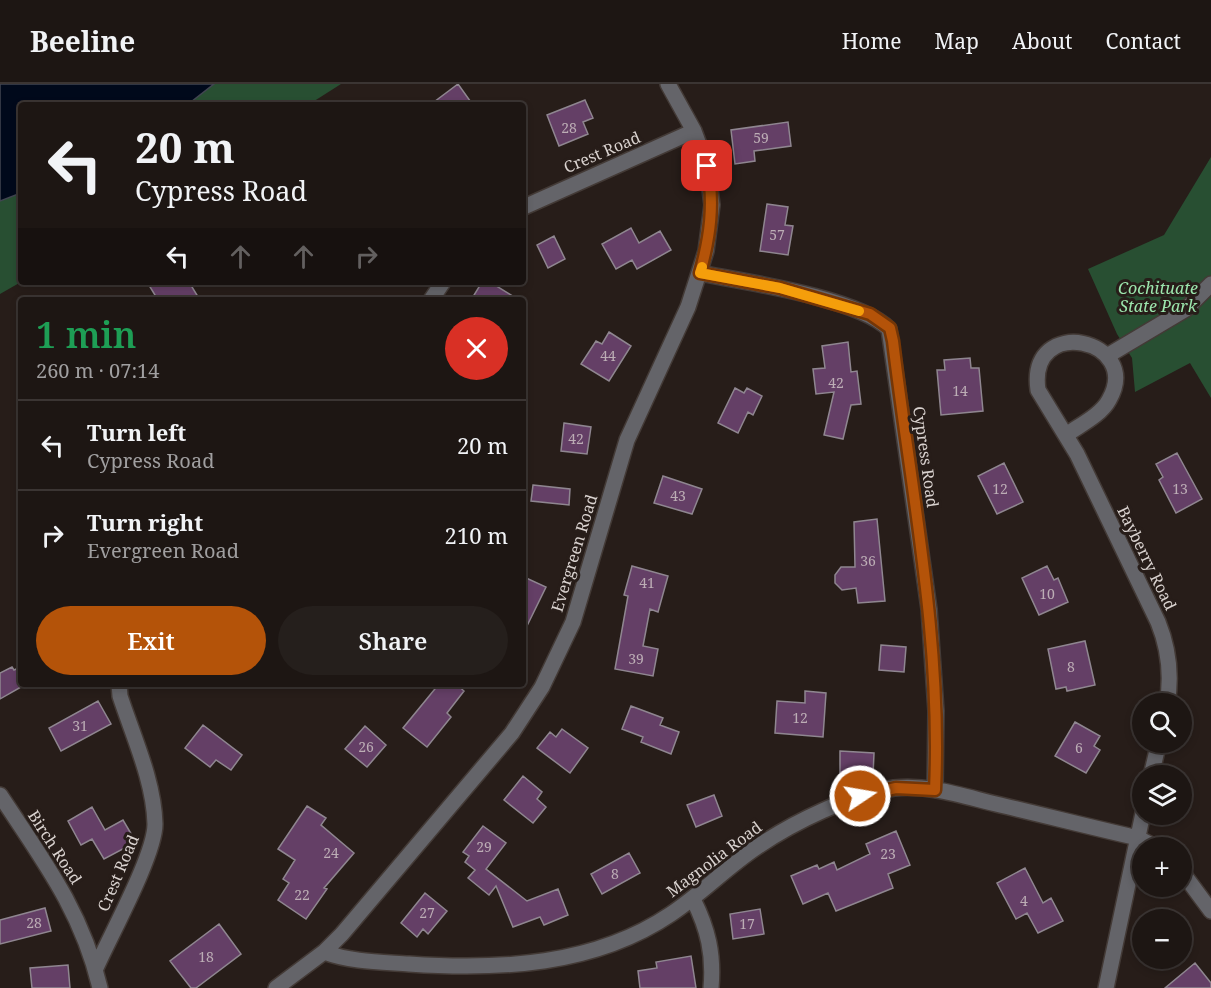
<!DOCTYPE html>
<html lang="en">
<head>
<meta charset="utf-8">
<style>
  :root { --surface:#1d1613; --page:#251f1c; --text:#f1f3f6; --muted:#a09fa0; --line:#3b3533; --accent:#b45309 }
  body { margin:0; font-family:"Noto Serif",serif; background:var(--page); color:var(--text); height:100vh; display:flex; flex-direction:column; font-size:22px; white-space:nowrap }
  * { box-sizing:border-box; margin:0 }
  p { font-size:20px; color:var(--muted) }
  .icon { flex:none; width:33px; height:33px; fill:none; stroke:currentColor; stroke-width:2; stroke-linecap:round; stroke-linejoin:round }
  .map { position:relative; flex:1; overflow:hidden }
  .details { position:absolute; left:18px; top:213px; width:508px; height:390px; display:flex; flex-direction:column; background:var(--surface); border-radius:6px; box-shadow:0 3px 9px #0003,0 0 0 2px var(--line) }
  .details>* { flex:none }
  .hud { position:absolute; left:18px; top:18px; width:508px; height:183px; border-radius:6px; box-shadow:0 3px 9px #0003,0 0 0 2px var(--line); background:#1d1613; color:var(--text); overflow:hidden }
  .tools { position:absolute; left:1132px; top:609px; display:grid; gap:12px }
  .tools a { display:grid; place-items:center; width:60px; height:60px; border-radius:50%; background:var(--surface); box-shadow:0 3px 9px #0003,0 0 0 2px var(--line); font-size:30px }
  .pin { position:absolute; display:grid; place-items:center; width:51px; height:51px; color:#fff; margin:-26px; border-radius:12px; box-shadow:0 3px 9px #0006 }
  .me { position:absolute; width:66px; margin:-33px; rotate:78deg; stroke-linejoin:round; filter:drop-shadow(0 0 4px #0008) }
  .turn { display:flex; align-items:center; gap:21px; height:126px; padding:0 18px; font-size:27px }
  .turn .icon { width:78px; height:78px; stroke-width:2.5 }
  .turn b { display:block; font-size:42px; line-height:51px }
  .lanes { display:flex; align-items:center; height:57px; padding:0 18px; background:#0003; justify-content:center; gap:30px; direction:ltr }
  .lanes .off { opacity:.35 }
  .round { display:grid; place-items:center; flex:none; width:63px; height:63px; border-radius:32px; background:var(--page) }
  .summary { display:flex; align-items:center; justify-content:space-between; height:102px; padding:0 18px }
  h1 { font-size:36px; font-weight:600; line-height:45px; color:#1e9e55 }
  .button { display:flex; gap:12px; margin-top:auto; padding:12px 18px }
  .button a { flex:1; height:69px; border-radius:36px; background:var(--accent); color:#fff; font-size:24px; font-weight:600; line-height:69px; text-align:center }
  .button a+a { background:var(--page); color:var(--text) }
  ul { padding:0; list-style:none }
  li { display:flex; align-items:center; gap:18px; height:90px; padding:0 18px; border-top:2px solid var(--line) }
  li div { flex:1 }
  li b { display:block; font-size:22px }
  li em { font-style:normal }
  header { display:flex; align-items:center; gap:36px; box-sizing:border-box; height:84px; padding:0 30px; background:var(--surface); border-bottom:2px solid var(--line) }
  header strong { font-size:28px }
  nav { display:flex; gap:33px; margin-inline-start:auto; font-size:21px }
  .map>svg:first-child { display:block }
  .green { fill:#284f32 }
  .water { fill:#00091b; stroke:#414551; stroke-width:1.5 }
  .building { fill:#643f66; stroke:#8f8690; stroke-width:1.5 }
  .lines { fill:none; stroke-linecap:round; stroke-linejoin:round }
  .minor-casing { stroke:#433a36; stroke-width:18 }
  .minor { stroke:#646469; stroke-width:15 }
  .route-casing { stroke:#753606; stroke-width:15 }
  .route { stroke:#b45309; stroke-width:10 }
  .slow { stroke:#f59e0b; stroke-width:10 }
  .labels { text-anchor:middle; stroke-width:6; stroke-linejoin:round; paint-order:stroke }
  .number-label { font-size:14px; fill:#bcadb5 }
  .street-label { font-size:16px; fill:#d9d2cf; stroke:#271d19 }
  .park-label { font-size:16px; font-style:italic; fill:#9ce6ad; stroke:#271d19 }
</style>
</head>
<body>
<header>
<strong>Beeline</strong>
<nav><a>Home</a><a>Map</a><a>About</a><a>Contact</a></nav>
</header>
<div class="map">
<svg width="1211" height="904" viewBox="0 0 1211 904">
  <rect width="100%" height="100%" fill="#271d19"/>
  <!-- green -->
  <path class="green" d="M0 0H341L308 21H21V198L0 210Z
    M1211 73V314L1190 279 1135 308 1132 274 1117 250 1088 185 1164 151Z"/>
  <!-- water -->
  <path class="water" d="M0 0H214L187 21H21V109L0 117Z"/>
  <!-- building -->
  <path class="building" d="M458 0 473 21H430Z
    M585 16 593 34 583 38 588 50 559 62 547 31Z
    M788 38 791 62 754 67 755 77 735 80 731 46Z
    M767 120 788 123 785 141 793 142 788 171 760 167Z
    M631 144 639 159 660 147 671 166 637 185 632 176 616 185 602 160Z
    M554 152 565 175 548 184 537 161Z
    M147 198H189L200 216H158Z
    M482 198H490L519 216H471Z
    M609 248 631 262 609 297 581 280 596 257 602 260Z
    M848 258 851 288 857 287 861 320 851 321 843 355 824 351 834 308 816 310 813 285 825 284 822 262Z
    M970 274 971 284H979L983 327 941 331 937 286H945L944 276Z
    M735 304 744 309 747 304 762 312 753 331 748 328 738 349 718 339Z
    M564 339 591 343 587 370 561 367Z
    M1177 369 1202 415 1176 429 1159 396 1163 393 1156 380Z
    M1004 379 1023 418 997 430 978 392Z
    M663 392 702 405 692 430 654 419Z
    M533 401 570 405 569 421 531 417Z
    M877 435 885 517 858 519 856 504 842 506 835 499V491L841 483H855L854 438Z
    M632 482 668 492 658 528 650 525 643 562 658 565 653 592 615 585 628 512 624 511Z
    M1047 482 1054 496 1058 494 1068 518 1039 531 1022 494Z
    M524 493 546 503 524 548Z
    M1085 557 1095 601 1067 607 1066 603 1056 605 1048 565Z
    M881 561 906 563 904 588 879 586Z
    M12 583 14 586 21 583V603L0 615V589Z
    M439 600H456L464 607 447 629 451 633 427 663 403 644Z
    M805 607 826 609 823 653 775 649 777 617 805 619Z
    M98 617 111 640 61 667 49 644Z
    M631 622 663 634 660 641 679 648 671 670 641 658 643 653 622 645Z
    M1075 638 1100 652 1094 662 1100 666 1086 689 1055 672Z
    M203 641 242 671 231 686 216 676 210 683 185 664Z
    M365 642 386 661 367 683 345 665Z
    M562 645 588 664 570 689 537 664 550 648 556 653Z
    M840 667 874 669 873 692 840 690Z
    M523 692 542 708 537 715 546 723 533 739 504 716Z
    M714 711 722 732 696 743 687 721Z
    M307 722 326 734 321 741 354 769 324 804 327 805 306 835 278 816 289 799 283 795 295 776 278 765Z
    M92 723 105 746 123 736 136 758 104 775 92 755 81 761 68 737Z
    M483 742 506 759 486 785 527 817 558 805 568 831 544 841 540 833 513 843 496 802 489 811 468 794 475 786 465 778 469 772 463 768Z
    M896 747 910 781 888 790 893 804 836 827 828 809 803 820 791 792 817 781 819 785 834 778 837 786 870 770 866 760Z
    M629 769 640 789 602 810 591 790Z
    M1025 784 1043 819 1051 814 1063 837 1038 849 1027 829 1016 835 997 799Z
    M425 809 447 827 428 850 423 845 417 853 401 839Z
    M45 824 51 847 0 860V836Z
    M760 825 764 850 733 855 730 830Z
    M219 840 241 870 196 904H191L170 877Z
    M691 872 696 904H640L638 887 657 884 656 878Z
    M1195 879 1211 899V904H1165Z
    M68 881 70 904H32L30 884Z"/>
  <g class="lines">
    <defs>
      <path id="minor" d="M524 123 694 47
        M700 189C746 198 858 214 889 245L929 525 936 627 935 706
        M431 216 443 198
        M1107 272 1186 225 1211 200
        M1066 351C1080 341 1101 331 1109 316 1144 255 1027 229 1038 306L1077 370 1158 538C1169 565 1172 591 1167 620
        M1151 692 1159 658
        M0 711C43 776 82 827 100 904
        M1182 788 1211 827
        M693 815C708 845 714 870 711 904
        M324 868C351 878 380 878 409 880 499 886 594 882 671 830 701 810 727 783 757 763 794 738 849 711 894 704 928 700 963 712 996 720 1043 731 1090 743 1138 754L1157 764
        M96 884C110 852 155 771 155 740 154 697 133 652 120 612L119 600
        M276 904 324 868 342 850 512 649 542 603 573 538 627 356 688 223 706 167 712 121 707 82 694 47 668 0
        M1106 904 1143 729"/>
    </defs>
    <!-- minor casing -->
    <use href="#minor" class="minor-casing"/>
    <!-- minor -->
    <use href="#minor" class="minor"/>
  </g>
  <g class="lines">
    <defs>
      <path id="route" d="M707 82C715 118 710 153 700 189L780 204 870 230 890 244 893 257C911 407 942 555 935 706L896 704 860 712"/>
    </defs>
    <!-- route casing -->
    <use href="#route" class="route-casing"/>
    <!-- route -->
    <use href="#route" class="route"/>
    <!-- slow -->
    <path class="slow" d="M702 183 700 189 780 204 859 227"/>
  </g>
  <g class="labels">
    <!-- number labels -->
    <g class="number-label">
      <text x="569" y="49">28</text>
      <text x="761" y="59">59</text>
      <text x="777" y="156">57</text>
      <text x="608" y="277">44</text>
      <text x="836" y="304">42</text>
      <text x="960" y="312">14</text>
      <text x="576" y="360">42</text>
      <text x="1000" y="410">12</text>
      <text x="1180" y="410">13</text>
      <text x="678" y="417">43</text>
      <text x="868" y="482">36</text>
      <text x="647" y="504">41</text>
      <text x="1047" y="515">10</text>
      <text x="636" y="580">39</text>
      <text x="1071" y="588">8</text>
      <text x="800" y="639">12</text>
      <text x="80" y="647">31</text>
      <text x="366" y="668">26</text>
      <text x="1079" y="669">6</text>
      <text x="484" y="768">29</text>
      <text x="331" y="774">24</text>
      <text x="888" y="775">23</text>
      <text x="615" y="795">8</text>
      <text x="302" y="816">22</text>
      <text x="1024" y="822">4</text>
      <text x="427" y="834">27</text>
      <text x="34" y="844">28</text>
      <text x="747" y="845">17</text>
      <text x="206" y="878">18</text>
    </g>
    <!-- street labels -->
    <g class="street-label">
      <text transform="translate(602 68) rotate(-23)" y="6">Crest Road</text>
      <text transform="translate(926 373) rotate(82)" y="6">Cypress Road</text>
      <text transform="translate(574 469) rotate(-73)" y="6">Evergreen Road</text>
      <text transform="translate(1147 474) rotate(64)" y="6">Bayberry Road</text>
      <text transform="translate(55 763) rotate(57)" y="6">Birch Road</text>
      <text transform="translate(714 775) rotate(-37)" y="6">Magnolia Road</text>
      <text transform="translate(118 789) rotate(-67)" y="6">Crest Road</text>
    </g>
    <!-- park labels -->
    <g class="park-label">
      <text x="1158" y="210">Cochituate<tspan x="1158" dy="18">State Park</tspan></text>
    </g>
  </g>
</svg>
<div class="tools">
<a><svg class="icon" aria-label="search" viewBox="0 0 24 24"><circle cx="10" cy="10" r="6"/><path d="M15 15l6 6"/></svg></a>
<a><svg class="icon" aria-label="layers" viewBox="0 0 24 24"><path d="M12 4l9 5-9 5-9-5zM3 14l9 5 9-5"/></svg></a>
<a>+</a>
<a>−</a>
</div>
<div class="pin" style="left:707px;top:82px;background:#d93025"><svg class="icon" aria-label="arrive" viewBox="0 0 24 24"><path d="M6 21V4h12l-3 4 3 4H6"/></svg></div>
<svg class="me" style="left:860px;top:712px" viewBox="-20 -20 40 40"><circle r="17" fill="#b45309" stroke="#fff" stroke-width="3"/><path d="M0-11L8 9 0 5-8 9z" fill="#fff"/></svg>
<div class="hud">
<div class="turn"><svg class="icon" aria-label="left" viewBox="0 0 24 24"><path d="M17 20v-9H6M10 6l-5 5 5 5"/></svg><div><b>20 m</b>Cypress Road</div></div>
<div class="lanes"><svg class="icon" aria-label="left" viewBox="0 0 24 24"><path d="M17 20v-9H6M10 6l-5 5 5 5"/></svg><svg class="icon off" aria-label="ahead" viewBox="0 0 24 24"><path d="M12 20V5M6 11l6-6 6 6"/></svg><svg class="icon off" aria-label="ahead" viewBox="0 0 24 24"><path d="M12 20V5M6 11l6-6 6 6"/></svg><svg class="icon off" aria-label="right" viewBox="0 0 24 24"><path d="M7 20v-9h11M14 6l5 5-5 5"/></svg></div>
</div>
<section class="details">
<div class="summary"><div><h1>1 min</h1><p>260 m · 07:14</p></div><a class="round" style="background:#d93025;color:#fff"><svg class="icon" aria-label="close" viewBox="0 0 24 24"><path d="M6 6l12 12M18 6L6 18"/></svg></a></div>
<ul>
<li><svg class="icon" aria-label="left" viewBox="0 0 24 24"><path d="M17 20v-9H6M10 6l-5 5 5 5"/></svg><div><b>Turn left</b><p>Cypress Road</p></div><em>20 m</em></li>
<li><svg class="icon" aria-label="right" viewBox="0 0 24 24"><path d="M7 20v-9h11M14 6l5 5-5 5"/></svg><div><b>Turn right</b><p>Evergreen Road</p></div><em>210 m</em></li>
</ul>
<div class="button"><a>Exit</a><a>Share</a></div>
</section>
</div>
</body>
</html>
